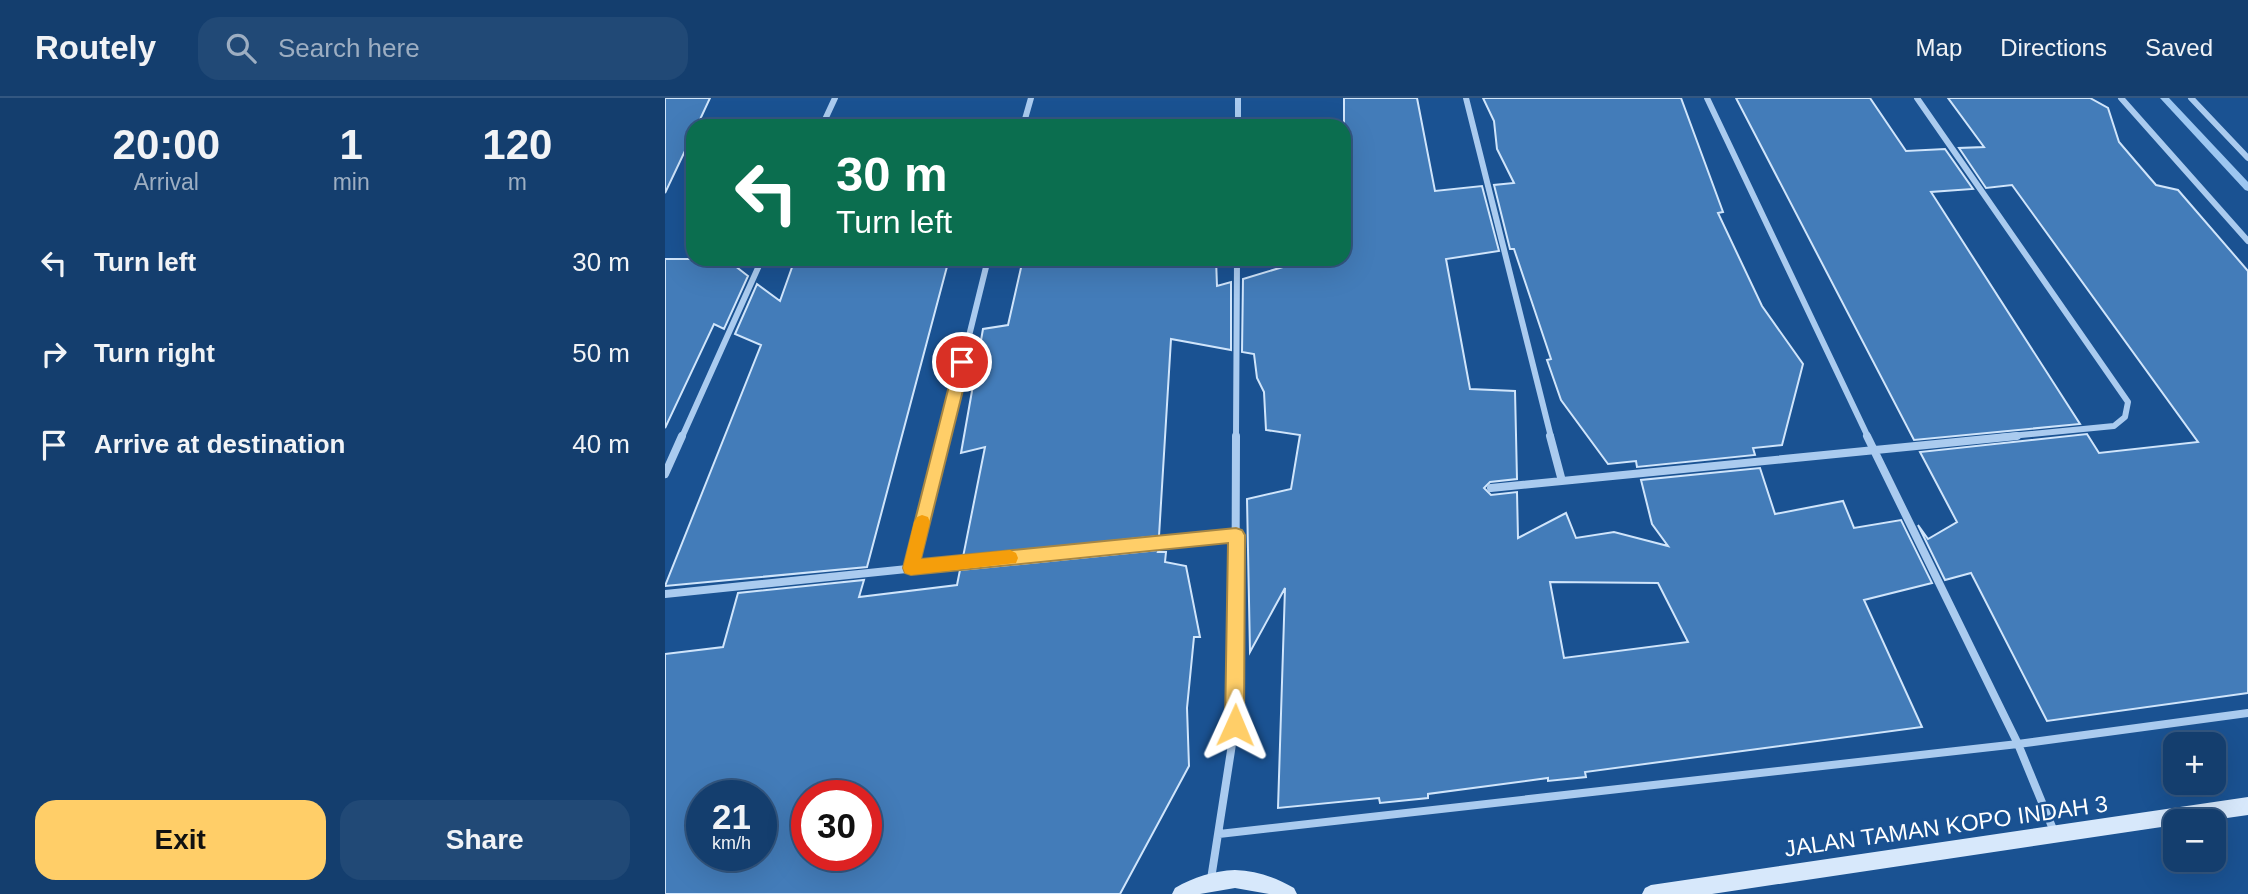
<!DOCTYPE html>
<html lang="en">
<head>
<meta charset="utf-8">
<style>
  :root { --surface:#143e6e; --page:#214976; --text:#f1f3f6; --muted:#9daec2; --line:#335781; --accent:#ffce68 }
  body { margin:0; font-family:Helvetica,sans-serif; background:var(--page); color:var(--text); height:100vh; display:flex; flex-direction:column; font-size:26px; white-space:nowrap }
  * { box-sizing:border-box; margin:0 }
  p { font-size:23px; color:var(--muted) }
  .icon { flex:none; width:38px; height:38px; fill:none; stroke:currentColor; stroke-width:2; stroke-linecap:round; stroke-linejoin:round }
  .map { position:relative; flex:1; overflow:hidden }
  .panel { display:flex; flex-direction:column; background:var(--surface); width:665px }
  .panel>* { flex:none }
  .hud { position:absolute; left:21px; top:21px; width:665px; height:147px; border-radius:21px; box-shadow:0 7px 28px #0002,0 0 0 2px var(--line); background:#0b6e4f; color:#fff; overflow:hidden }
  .fabs { position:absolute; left:1498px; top:634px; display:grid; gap:14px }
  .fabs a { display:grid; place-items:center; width:63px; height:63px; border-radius:14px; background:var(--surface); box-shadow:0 7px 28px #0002,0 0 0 2px var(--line); font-size:35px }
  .speed { position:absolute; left:21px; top:682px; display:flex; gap:14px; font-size:35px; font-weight:700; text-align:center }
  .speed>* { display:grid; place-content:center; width:91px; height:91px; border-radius:50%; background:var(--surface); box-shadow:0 7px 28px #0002,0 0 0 2px var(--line); line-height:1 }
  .speed small { font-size:18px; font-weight:400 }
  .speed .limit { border:10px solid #d22; background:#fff; color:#111 }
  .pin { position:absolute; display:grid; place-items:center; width:60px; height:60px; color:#fff; margin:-30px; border:4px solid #fff; border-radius:50%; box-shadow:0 2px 7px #0007 }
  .me { position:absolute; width:77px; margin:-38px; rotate:1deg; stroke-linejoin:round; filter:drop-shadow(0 0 5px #0008) }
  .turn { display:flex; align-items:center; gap:24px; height:147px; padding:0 35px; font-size:32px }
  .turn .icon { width:91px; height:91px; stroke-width:2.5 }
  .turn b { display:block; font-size:49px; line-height:60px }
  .eta { display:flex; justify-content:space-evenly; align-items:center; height:119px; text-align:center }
  .eta b { font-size:42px; font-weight:600; line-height:49px }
  .cta { display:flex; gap:14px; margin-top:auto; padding:14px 35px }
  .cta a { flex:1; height:80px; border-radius:21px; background:var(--accent); color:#111; font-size:28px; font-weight:600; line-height:80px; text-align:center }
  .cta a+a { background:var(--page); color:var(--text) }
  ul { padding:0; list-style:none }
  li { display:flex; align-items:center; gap:21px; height:91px; padding:0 35px }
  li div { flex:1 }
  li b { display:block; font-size:26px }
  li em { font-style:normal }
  header { display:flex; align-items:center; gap:42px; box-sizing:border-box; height:98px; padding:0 35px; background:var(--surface); border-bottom:2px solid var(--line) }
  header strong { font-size:33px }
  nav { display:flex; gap:38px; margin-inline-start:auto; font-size:24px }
  .search { width:490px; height:63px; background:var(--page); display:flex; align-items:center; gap:18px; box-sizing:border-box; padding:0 24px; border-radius:21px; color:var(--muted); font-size:26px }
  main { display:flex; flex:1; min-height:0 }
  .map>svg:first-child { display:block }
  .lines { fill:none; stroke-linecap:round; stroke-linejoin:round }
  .stream { fill:#9dc7f1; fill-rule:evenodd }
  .building { fill:#437cb9; stroke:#d0e5fb; stroke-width:2; fill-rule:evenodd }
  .street-far1 { stroke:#aacbef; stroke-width:6 }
  .street { stroke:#aacbef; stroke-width:8 }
  .secondary { fill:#d7e8fb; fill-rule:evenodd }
  .route { fill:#ffce68; stroke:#a68644; stroke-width:2 }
  .slow { fill:#f59e0b }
  .labels { text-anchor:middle; stroke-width:5; stroke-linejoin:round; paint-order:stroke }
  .near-street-label { font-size:23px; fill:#fff; stroke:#1a5292 }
</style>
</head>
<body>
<header>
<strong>Routely</strong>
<div class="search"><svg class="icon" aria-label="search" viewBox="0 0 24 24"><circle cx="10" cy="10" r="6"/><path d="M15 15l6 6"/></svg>Search here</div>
<nav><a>Map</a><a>Directions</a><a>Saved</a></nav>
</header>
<main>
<section class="panel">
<div class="eta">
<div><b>20:00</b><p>Arrival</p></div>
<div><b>1</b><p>min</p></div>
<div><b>120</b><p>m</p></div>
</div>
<ul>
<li><svg class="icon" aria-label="left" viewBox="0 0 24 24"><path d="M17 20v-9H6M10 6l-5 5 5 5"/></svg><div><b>Turn left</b></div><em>30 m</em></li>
<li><svg class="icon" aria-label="right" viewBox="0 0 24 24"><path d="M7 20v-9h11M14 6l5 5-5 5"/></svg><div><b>Turn right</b></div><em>50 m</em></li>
<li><svg class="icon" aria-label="arrive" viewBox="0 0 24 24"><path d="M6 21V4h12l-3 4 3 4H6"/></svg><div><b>Arrive at destination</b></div><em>40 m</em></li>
</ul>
<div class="cta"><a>Exit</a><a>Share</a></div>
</section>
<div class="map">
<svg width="1583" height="796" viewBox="0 0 1583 796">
  <rect width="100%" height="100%" fill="#1a5292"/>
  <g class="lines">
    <!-- stream -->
    <path class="stream" d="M1495 0H1504L1583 84V93L1580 92Z"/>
  </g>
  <!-- building -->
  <path class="building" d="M0 0H45L32 28H28V36L0 95Z
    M679 0H752L770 93 817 88 834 153 781 161 805 291 850 293 852 381 825 384 819 390 826 397 852 394 853 440 901 415 911 440 949 434 1003 448 987 426 976 382 1095 370 1110 416 1178 403 1189 430 1236 422 1267 485 1199 502 1257 629 920 674 921 679 883 683V680L763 696V700L715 705 714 700 613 710 620 490 585 554 582 401 626 391 635 337 601 332 599 294 592 280 589 256 577 254 578 181 628 166V161H679ZM885 484 993 485 1023 544 899 560Z
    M818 0H1016L1058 114 1053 115 1097 208 1138 266 1117 347 1088 350 1090 357 972 369 971 363 943 366 896 302 882 262 886 261 849 151H845L829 87 849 85 832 51 829 23Z
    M1071 0H1205L1241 53 1280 51 1308 91 1266 94 1415 326 1249 342Z
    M1283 0H1425L1443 10 1454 44 1472 65 1491 87 1513 92 1583 173V595L1382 623 1306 475 1280 482 1253 427 1263 441 1292 424 1255 354 1422 336 1434 355 1533 344 1347 87 1321 90 1294 50 1319 49Z
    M0 161H61L83 178 59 231 49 226 0 330Z
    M130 161H284L202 469 0 488 96 247 70 236 92 186 115 203Z
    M358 161H551L552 188 566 184V252L506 241 494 438 298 459 320 349 296 355 318 231 343 227Z
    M494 452 493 454H501L500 464 521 468 535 539H529L522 610 524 668 455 796H0V556L58 549 73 495 199 482 194 499 292 487 295 472ZM37 698H96V758H37ZM142 698H201V758H142Z"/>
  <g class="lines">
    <!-- street-far1 -->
    <path class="street-far1" d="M573 0V28
      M801 0 886 339
      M1042 0 1203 339
      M1252 0 1463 304 1460 319 1449 328 1335 339
      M1456 0 1583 143
      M1526 0 1583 60
      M157 28 170 0
      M358 28 366 0
      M17 339 97 161
      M279 339 323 161
      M571 339 572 161"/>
    <!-- street -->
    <path class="street" d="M885 338 897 383
      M1202 338 1353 646 1390 736
      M0 376 17 338
      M826 390 1352 338
      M246 470 279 338
      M0 496 571 437
      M554 736 1353 646 1583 615
      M546 781 570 627 571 338"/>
    <!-- secondary -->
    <path class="secondary" d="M1583 699V717L1541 723H1510V727L1047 796H977L980 790 986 787Z
      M570 772C592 773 610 779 629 790L632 796H604L570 790 535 796H507L510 790C529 779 548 773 570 772Z"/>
  </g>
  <!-- route -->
  <path class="route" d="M297 258 305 264 256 461 571 430 577 432 580 437 579 627 576 633 570 636 563 633 560 627 563 445 246 477 240 475 238 470 290 264Z"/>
  <!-- slow -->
  <path class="slow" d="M257 417 263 419 265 424 256 461 345 452 351 455 353 460 351 465 246 477 240 475 238 470 249 424 252 419Z"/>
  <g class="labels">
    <!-- near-street labels -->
    <g class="near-street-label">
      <text transform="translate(1281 728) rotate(-8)" y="8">JALAN TAMAN KOPO INDAH 3</text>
    </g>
  </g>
</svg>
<div class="fabs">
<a>+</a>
<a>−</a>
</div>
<div class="speed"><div>21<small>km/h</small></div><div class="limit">30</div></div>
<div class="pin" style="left:297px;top:264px;background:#d93025"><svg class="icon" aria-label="arrive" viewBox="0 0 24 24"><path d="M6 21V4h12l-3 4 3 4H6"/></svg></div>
<svg class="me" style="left:570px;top:627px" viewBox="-20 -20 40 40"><path d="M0-17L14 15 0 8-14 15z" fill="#ffce68" stroke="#fff" stroke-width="4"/></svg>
<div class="hud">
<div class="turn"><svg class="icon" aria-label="left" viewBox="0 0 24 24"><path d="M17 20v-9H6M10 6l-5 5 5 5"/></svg><div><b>30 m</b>Turn left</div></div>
</div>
</div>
</main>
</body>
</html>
